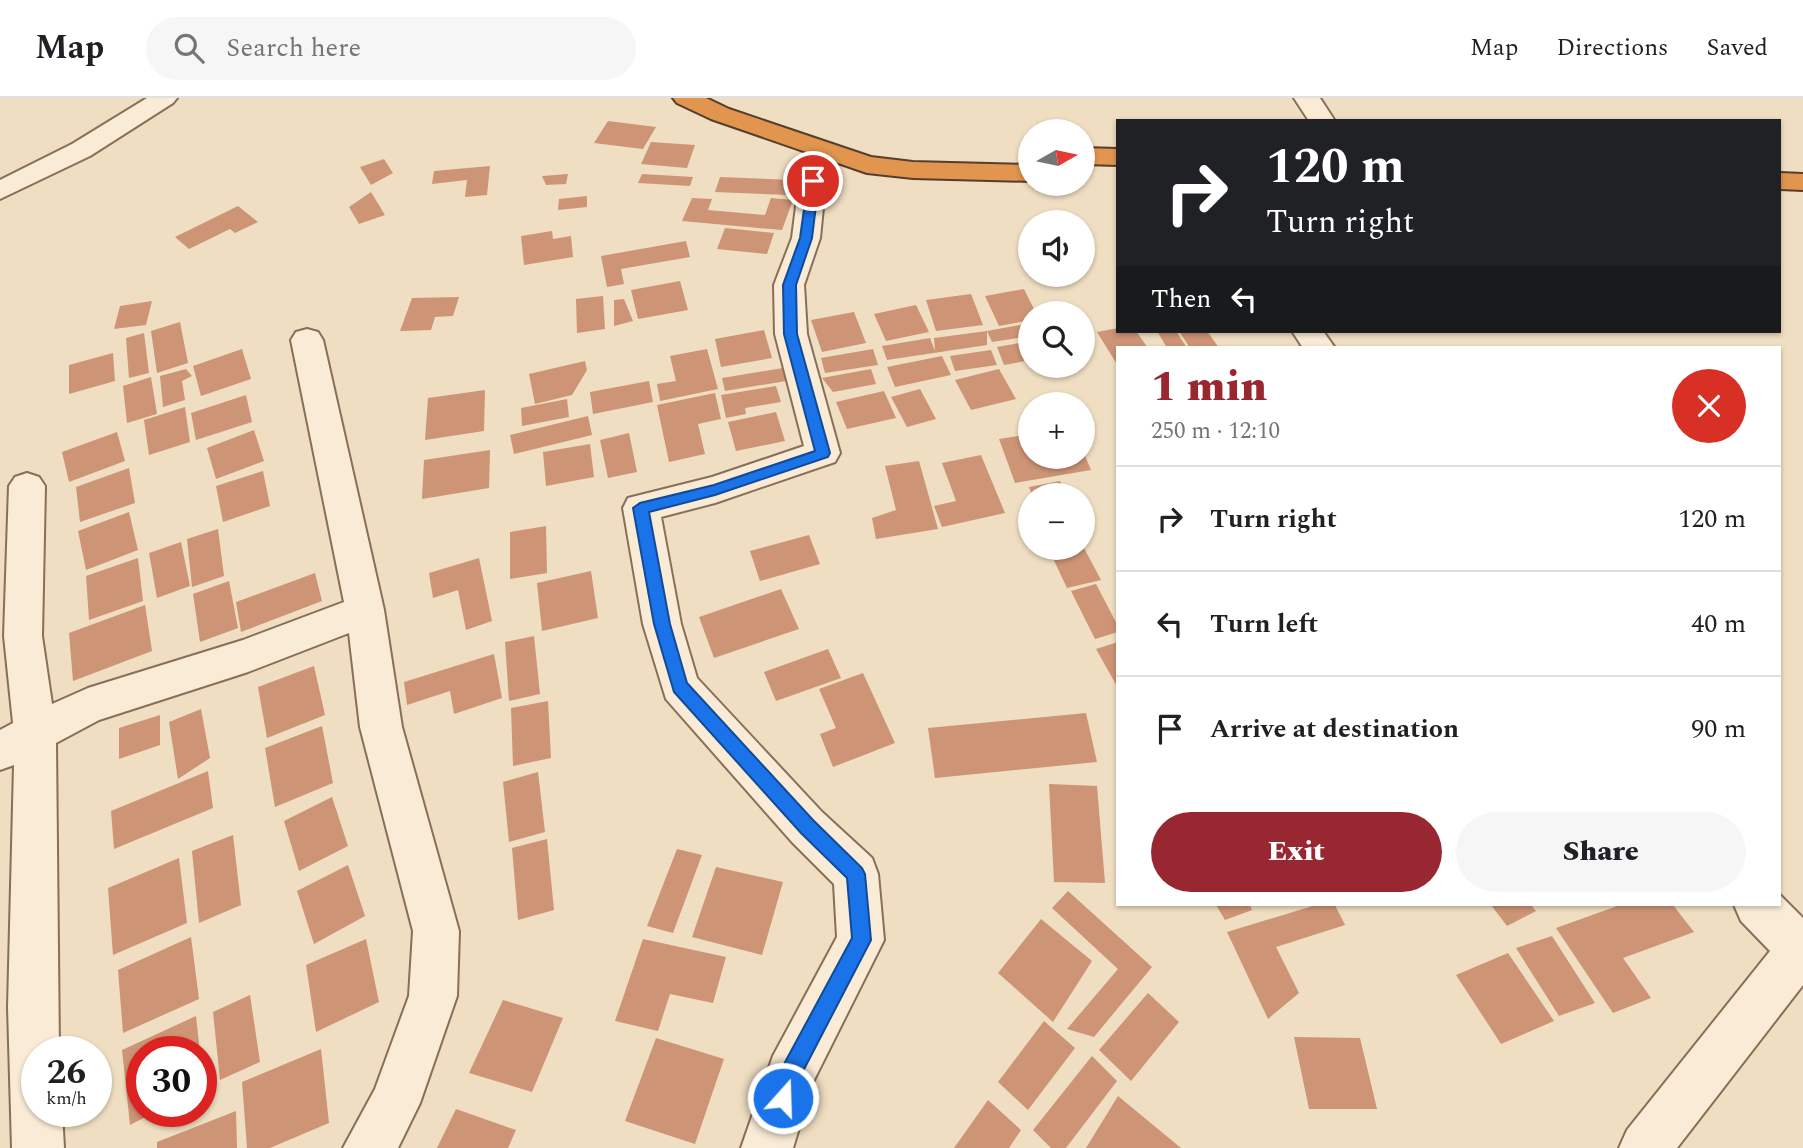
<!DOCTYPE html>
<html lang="en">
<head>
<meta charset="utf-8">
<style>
  :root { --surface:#fff; --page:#f6f6f6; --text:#202124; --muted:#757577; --line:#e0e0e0; --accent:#992731 }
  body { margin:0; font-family:Spectral,serif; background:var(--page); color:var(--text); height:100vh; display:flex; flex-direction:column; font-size:26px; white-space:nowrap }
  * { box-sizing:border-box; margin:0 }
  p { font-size:23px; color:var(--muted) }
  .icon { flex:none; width:38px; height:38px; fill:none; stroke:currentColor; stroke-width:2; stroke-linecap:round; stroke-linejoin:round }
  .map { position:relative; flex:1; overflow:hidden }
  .panel { position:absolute; left:1116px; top:248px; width:665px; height:560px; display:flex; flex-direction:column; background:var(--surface); border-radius:0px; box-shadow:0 2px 5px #0004 }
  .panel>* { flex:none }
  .banner { position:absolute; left:1116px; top:21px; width:665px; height:214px; border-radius:0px; box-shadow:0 2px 5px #0004; background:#202124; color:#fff; overflow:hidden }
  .needle { width:46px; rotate:81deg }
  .fabs { position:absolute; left:1018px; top:21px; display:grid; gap:14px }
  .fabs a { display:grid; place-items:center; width:77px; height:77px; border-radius:50%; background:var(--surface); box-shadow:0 2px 5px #0004; font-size:35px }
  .speed { position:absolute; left:21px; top:938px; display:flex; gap:14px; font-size:35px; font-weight:700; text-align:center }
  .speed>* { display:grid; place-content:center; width:91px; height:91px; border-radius:50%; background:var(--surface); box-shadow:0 2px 5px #0004; line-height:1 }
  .speed small { font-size:18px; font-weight:400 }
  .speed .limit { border:10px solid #d22; background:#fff; color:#111 }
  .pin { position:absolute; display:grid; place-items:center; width:60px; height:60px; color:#fff; margin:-30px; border:4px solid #fff; border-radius:50%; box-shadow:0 2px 7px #0007 }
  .me { position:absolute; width:77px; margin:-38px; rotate:20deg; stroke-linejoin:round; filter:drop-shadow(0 0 5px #0008) }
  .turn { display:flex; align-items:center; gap:24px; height:147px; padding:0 35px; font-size:32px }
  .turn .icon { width:91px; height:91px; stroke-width:2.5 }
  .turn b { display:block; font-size:49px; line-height:60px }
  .then { display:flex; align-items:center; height:66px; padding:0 35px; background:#0003; gap:14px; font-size:26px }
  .round { display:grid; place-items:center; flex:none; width:74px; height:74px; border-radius:37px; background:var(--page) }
  .summary { display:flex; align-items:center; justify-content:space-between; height:119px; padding:0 35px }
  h1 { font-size:42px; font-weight:800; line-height:52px; color:var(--accent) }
  .button { display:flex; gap:14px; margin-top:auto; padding:14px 35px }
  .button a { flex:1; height:80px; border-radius:42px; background:var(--accent); color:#fff; font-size:28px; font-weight:800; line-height:80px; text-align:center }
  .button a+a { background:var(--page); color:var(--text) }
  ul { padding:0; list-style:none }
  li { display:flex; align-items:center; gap:21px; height:105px; padding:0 35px; border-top:2px solid var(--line) }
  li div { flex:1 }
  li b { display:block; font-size:26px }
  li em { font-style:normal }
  header { display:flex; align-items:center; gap:42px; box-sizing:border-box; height:98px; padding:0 35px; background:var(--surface); border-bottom:2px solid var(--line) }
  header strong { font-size:33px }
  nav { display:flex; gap:38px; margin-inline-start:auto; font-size:24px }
  .search { width:490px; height:63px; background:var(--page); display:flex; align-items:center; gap:18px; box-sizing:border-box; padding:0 24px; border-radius:38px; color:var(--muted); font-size:26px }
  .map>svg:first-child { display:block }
  .building { fill:#ce9476 }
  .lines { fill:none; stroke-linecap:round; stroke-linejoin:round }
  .minor-casing { stroke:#896e58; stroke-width:4 }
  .highway-casing { stroke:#563d2d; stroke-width:4 }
  .minor { fill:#f9ebd5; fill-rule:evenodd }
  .highway { fill:#e1954f; fill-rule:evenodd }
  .route { fill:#1a73e8; stroke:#114b97; stroke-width:2 }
</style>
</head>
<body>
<header>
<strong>Map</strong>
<div class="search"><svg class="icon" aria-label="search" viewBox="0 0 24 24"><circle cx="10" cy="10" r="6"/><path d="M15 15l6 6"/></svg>Search here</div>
<nav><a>Map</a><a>Directions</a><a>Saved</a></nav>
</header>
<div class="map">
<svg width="1803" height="1050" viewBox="0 0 1803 1050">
  <rect width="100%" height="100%" fill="#efdec1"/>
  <!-- building -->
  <path class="building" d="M608 23 656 29 643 51 594 45Z
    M651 44 695 47 687 70 641 66Z
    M384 61 393 75 371 87 360 69Z
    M490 68 487 97 465 99 467 82 432 86 434 73Z
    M568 76 566 86 546 87 542 78Z
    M642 76 693 79 690 88 638 85Z
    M720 79 793 82 789 97 715 94Z
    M371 94 385 117 359 126 349 109Z
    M587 98V109L558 112 559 101Z
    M692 100 712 101 708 112 765 117 771 100 793 102 782 132 682 123Z
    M238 108 258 124 235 135 230 131 189 151 175 139Z
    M725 130 774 135 767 156 717 151Z
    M552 133 553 141 571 138 573 159 524 167 521 138Z
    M686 143 690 159 621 171 624 186 607 189 601 158Z
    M680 183 688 212 638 221 631 192Z
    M1024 191 1036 215H1031V222L999 228 985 198Z
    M971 196 983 227 936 233 926 202Z
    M603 198 605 231 577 235 576 201Z
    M459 199 453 218 435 219 431 232 400 233 412 200Z
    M624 201 633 223 614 228V202Z
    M152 203 146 227 114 231 120 208Z
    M916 207 929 234 886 243 874 216Z
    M854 214 866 245 822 254 811 222Z
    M180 224 188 265 157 275 151 233Z
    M1031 225V238L992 244 987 233Z
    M1118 230V233H1136L1148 250H1118V268L1097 234Z
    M764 232 772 260 721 269 715 241Z
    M987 233V247L887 262 882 248 930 240 935 253 934 240Z
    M1157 233H1176L1187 250H1167Z
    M1179 233H1207L1219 250H1190Z
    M144 235 149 275 129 280 126 240Z
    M1031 243V262L1004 267 997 249Z
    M242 251 251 281 201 298 193 268Z
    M707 251 718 291 660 303 657 286 676 283 670 258Z
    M873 251 878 267 825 275 821 260Z
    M991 252 997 267 955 273 950 258Z
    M113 255 115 283 69 296V267Z
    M942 258 951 277 895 289 887 269Z
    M585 263 587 272 572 297 535 306 529 276Z
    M783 270 786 283 725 293 722 280Z
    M186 271 192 278 182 283 185 302 163 309 160 278Z
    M871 271 876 286 833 294 822 280Z
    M999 271 1016 301 971 312 955 282Z
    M151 279 157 316 127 325 123 288Z
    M649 283 653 304 593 316 590 294Z
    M776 288 781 304 745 310 746 316 726 320 721 297Z
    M920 291 936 321 907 329 891 299Z
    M485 292 484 333 425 342 428 300Z
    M884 293 896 320 847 331 836 304Z
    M715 295 721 321 698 326 705 356 669 364 657 307Z
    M246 297 252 324 196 342 191 315Z
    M567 301 569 319 522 328 521 310Z
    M185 309 190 344 149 357 144 322Z
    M776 314 785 343 736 353 728 324Z
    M588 318 592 337 514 356 510 337Z
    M254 332 264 363 216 381 207 350Z
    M117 334 125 363 69 384 62 354Z
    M629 335 637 374 608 380 600 342Z
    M1031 336V359H1083V353L1091 372 1015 385 999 341Z
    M590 346 594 379 546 388 543 354Z
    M490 352 489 390 422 401 424 362Z
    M981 357 1005 415 942 429 934 408 956 403 942 365Z
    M919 363 938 431 876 441 872 420 896 412 885 368Z
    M129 370 135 405 80 424 76 389Z
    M263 373 270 408 223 424 216 388Z
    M1060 383 1066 397H1032L1029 389Z
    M129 414 138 452 86 472 78 433Z
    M546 428 547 475 510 481V434Z
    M218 431 224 478 192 489 187 441Z
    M809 437 820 466 760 483 750 453Z
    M181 444 190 488 157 500 149 455Z
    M1048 450H1084L1101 482 1067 490Z
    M138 460 143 503 89 522 86 478Z
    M479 460 492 523 466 532 458 492 433 500 429 475Z
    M591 473 598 520 542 533 537 485Z
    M315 475 322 503 241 534 236 504Z
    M229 483 238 530 200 544 193 496Z
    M1096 486 1118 528V534L1095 541 1071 493Z
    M781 491 799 531 714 560 699 519Z
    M145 507 152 553 73 583 69 535Z
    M534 538 540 596 509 603 505 544Z
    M1118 544V590L1096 551Z
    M828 551 841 580 776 603 764 574Z
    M494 556 502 600 454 616 450 593 407 607 404 584Z
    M314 568 325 617 267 640 258 589Z
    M863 575 895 645 833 669 820 636 836 630 819 591Z
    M548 603 551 660 513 668 511 610Z
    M201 611 210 660 178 681 169 624Z
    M1086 615 1097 664 935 680 928 630Z
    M160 617V647L119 661V630Z
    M322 628 333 685 275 709 265 650Z
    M208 673 213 710 114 751 111 713Z
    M538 674 545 734 509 744 503 684Z
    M1049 686 1097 688 1105 785 1054 784Z
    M332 699 348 748 299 773 284 723Z
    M233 737 241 807 199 825 192 753Z
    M547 741 554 812 518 822 512 750Z
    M677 751 702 757 673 835 647 828Z
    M179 760 187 825 113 857 108 790Z
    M348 767 365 818 314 846 297 793Z
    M716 769 783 784 762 857 692 839Z
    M1068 793 1152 869 1094 939 1067 931 1118 871 1052 810Z
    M1216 807H1250L1252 812 1225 822Z
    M1316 807H1335L1345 827 1276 849 1299 895 1268 921 1227 834Z
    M1491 807H1531L1536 813 1507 828Z
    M1620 807H1673L1694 834 1623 860 1651 900 1613 915 1556 830Z
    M1041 821 1092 863 1053 924 998 875Z
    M1552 838 1595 905 1559 918 1516 850Z
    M191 839 199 901 123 935 118 872Z
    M366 841 379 904 316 934 306 867Z
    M643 841 726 859 713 905 670 896 658 933 615 923Z
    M1508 855 1554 923 1501 946 1456 877Z
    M1148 895 1179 924 1131 983 1099 952Z
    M250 897 260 964 220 982 213 914Z
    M503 902 563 920 532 994 469 975Z
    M196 918 200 954H142V1013H157L130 1027 122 952Z
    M1044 923 1075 950 1028 1012 998 984Z
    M1294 939 1360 940 1377 1011H1309Z
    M656 940 724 961 695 1046 625 1023Z
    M321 951 329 1025 270 1050H247L242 984Z
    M1092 958 1117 983 1066 1050H1051L1033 1032Z
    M1118 998 1181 1050H1086Z
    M988 1002 1021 1032 1009 1050H954Z
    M456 1011 516 1032 508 1050H437Z
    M236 1013 237 1050H157V1044Z"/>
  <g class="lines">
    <defs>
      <path id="minor" d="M147 0H177L173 5 90 58 0 101V82L72 46Z
        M1294 0H1320L1335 23H1309Z
        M814 61 823 63 827 69 820 140 804 187 807 236 840 355 835 364 715 405 661 419 681 526 697 580 822 714 872 760 878 776 884 842 813 984 793 1050H741L773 958 837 839 834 786 792 744 666 601 643 526 623 410 628 400 712 379 804 348 775 236 774 187 792 140 801 69 805 63Z
        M307 231 318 234 323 242 384 512 402 629 459 833 457 898 420 1005 398 1050H343L375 991 409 898 413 833 360 629 349 535 248 574 99 622 56 645 59 954H37V1013H62L64 1050H12L8 909 14 667 0 672V632L13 625 4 538 9 388 15 379 27 375 39 379 45 388 42 538 52 606 88 590 243 542 344 504 291 242 296 234Z
        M1292 233H1323L1335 250H1303Z
        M1780 797 1803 820V887L1677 1050H1619L1627 1032 1770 853 1741 823 1734 807H1780Z"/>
      <path id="highway" d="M673 0H706L729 11 871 59 913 64 1031 67V83L913 80 867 75 711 21 677 5Z
        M1083 50 1118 51V67L1083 66Z
        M1780 75 1803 76V92L1780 91Z"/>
    </defs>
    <!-- minor casing -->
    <use href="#minor" class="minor-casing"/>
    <!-- highway casing -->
    <use href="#highway" class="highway-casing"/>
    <!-- minor -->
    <use href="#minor" class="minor"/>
    <!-- highway -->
    <use href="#highway" class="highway"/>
  </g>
  <!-- route -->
  <path class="route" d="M813 80 819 83 812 140 796 187 797 236 830 355 828 359 715 397 649 414 670 526 687 585 813 722 862 770 865 776 871 842 800 979 790 1008 783 1011 776 1008 772 1000 783 968 852 840 847 780 801 735 674 594 654 526 633 410 640 405 714 387 815 353 784 236 783 187 800 140 808 83Z"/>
</svg>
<div class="fabs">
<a><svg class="needle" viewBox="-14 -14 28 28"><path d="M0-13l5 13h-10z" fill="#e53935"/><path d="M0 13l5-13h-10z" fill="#757577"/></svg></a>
<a><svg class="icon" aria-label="sound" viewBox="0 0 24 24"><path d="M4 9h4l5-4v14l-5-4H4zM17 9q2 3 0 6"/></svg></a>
<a><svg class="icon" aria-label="search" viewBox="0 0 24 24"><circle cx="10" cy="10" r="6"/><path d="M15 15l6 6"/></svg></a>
<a>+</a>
<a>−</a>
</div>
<div class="speed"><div>26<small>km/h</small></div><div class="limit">30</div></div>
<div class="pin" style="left:813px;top:83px;background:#d93025"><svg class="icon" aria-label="arrive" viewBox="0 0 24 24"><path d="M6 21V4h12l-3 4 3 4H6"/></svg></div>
<svg class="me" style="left:783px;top:1000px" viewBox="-20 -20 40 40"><circle r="17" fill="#1a73e8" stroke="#fff" stroke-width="3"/><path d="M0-11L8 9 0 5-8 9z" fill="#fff"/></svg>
<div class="banner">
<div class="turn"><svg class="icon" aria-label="right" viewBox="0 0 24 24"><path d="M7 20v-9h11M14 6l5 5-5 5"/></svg><div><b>120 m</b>Turn right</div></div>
<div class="then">Then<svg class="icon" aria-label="left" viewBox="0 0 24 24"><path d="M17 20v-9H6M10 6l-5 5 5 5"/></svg></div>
</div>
<section class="panel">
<div class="summary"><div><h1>1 min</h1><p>250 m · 12:10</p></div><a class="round" style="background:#d93025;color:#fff"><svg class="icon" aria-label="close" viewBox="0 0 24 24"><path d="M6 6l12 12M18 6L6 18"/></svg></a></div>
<ul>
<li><svg class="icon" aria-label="right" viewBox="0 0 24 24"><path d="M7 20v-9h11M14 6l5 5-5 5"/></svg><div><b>Turn right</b></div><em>120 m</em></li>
<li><svg class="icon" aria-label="left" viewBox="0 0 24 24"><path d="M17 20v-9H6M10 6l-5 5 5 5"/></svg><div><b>Turn left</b></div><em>40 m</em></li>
<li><svg class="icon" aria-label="arrive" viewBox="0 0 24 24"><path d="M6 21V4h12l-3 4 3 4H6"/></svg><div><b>Arrive at destination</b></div><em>90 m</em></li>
</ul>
<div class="button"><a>Exit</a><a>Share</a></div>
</section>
</div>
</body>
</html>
